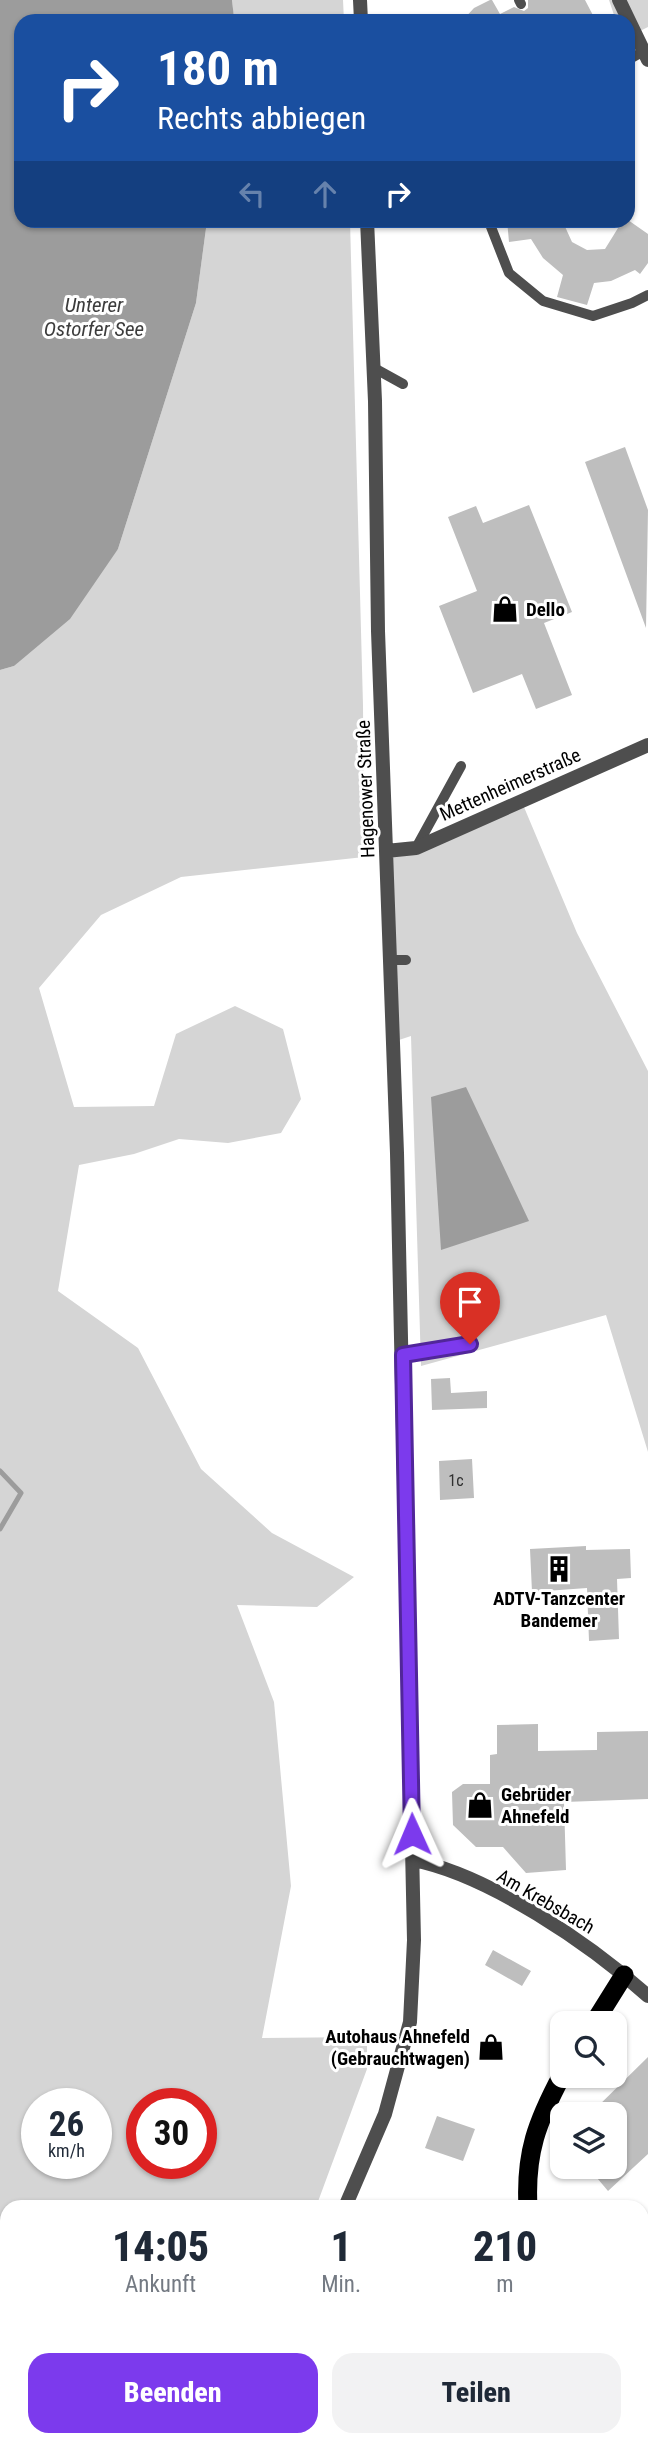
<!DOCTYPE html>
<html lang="de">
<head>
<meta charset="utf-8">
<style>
  :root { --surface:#fff; --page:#f2f2f3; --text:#1f2937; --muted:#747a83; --accent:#7c3aed }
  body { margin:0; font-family:"Roboto Condensed",sans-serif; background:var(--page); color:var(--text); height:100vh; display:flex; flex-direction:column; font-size:26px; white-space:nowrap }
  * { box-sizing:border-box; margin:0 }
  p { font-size:23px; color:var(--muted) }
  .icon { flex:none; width:38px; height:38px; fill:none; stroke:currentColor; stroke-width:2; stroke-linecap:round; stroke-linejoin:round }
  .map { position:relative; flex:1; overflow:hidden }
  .side { position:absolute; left:0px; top:2200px; width:649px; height:247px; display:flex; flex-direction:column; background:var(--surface); border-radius:21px 21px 0 0; box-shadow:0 2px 5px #0004 }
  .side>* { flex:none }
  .top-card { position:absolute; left:14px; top:14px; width:621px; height:214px; border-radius:21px; box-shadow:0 2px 5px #0004; background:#1a4fa0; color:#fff; overflow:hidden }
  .tools { position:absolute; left:550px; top:2011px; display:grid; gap:14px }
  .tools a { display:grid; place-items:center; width:77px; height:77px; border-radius:14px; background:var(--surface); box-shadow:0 2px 5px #0004; font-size:35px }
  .speed { position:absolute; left:21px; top:2088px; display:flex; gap:14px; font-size:35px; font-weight:700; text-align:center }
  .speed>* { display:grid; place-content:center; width:91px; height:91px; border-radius:50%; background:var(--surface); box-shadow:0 2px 5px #0004; line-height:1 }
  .speed small { font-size:18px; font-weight:400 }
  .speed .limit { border:10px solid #d22; background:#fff; color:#111 }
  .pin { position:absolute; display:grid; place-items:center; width:60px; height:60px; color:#fff; margin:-72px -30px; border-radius:50% 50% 50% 0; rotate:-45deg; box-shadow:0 0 7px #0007 }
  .pin .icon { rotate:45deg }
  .me { position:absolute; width:77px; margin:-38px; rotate:359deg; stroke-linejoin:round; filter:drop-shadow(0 0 5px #0008) }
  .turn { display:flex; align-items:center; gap:24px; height:147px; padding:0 28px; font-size:32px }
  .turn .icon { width:91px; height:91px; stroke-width:2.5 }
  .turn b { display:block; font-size:49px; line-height:60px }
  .lanes { display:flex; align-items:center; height:66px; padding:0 28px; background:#0003; justify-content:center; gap:35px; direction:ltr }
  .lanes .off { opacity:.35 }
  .eta { display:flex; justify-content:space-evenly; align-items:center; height:119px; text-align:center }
  .eta b { font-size:42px; font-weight:800; line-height:49px }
  .button { display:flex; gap:14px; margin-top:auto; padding:14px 28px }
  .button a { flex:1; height:80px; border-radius:21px; background:var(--accent); color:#fff; font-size:28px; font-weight:800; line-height:80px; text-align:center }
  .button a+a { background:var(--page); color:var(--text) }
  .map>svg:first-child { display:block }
  .green { fill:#d5d5d5; fill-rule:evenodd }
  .water { fill:#9c9c9c }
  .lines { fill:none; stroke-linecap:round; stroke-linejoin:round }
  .stream { stroke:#9c9c9c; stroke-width:5 }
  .building { fill:#bebebe }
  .service { stroke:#4e4e4e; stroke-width:10 }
  .minor { stroke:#4e4e4e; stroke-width:14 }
  .trunk { stroke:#000; stroke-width:19 }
  .tram { stroke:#000; stroke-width:2 }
  .route-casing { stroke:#51269a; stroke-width:18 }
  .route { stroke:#7c3aed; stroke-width:12 }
  .labels { text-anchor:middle; stroke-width:6; stroke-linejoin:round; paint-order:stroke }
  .number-label { font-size:16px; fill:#303030 }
  .poi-label { font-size:19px; font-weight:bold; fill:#000; stroke:#fff; text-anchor:start }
  .street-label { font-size:19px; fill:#000; stroke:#fff }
  .water-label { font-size:21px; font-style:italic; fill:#3d3d3d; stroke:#fff }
</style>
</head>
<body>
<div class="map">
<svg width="648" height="2446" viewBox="0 0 648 2446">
  <rect width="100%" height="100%" fill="#fff"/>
  <!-- green -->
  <path class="green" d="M232 0H343L344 21H234Z
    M609 0H648V27L628 37V21H616Z
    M207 221H350L363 705 364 857 181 877 101 915 39 988 74 1107 154 1106 176 1034 235 1006 283 1029 301 1099 281 1133 228 1143 179 1139 134 1154 79 1165 58 1291 138 1348 201 1469 272 1533 354 1577 317 1607 237 1605 274 1702 291 1886 262 2038 367 2037V2069L316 2207H7V2440H156L148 2446H0V670L14 666 118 549 196 303ZM37 2104H96V2163H37ZM142 2104H201V2163H142Z
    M521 800 577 933 648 1071V1452L606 1315 421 1366 411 1036 393 1042 386 852 402 850Z"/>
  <!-- water -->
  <path class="water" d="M0 0H232L234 18V21H21V220L207 221 196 303 118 549 70 619 14 666 0 670Z
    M466 1087 529 1221 441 1250 431 1097Z"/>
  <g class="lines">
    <!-- stream -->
    <path class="stream" d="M0 1471 21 1493 0 1529"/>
  </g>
  <!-- building -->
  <path class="building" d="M490 0H492L500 14 514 7 524 11 528 8V0H585L596 21H462L474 8Z
    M507 220H562L572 242 587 250 605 249 623 220H628L648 234V263L640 274 635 270 611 281 594 283 587 305 557 297 563 275 543 258 531 239 509 242Z
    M625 447 648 510 646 628 585 462Z
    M529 505 572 612 544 623 572 695 536 709 522 674 473 693 439 606 477 591 448 517 476 506 483 523Z
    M450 1378 451 1393 487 1391V1408L432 1410 431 1379Z
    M472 1459 474 1498 440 1500 439 1461Z
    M586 1546V1550L630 1549 631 1578 617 1579 619 1639 589 1641 587 1588 532 1592 530 1549Z
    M538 1724V1751L597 1750V1732L648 1731V1799L564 1802 566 1870 526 1873 503 1847H476L453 1825 452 1792 463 1784H490V1755L497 1754V1725Z
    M493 1950 531 1971 522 1986 485 1965Z
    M648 2057V2154L608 2191 587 2166H614V2114H590Z
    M437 2116 475 2129 463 2161 425 2148Z"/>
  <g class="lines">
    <!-- service -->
    <path class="service" d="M519 0 521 4
      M628 60 644 51
      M492 220 491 227 509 273 543 301 593 316 632 303 648 295
      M374 368 403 384
      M416 848 461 766
      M390 960H406
      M403 1355 470 1344"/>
    <!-- minor -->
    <path class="minor" d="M360 0 361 21
      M619 0 648 60
      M386 851 416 848 648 745
      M413 1860C489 1875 590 1944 648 1996
      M345 2207 385 2114 410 2022 414 1940 397 1153 378 631 375 401 367 220
      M198 2446 205 2440"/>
    <!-- trunk -->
    <path class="trunk" d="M594 2023 624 1975
      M528 2207C525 2153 537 2122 562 2075
      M642 2290H648
      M642 2338 648 2334
      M642 2371 648 2368
      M465 2446 475 2440
      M519 2446 530 2440"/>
    <!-- tram -->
    <path class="tram" d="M642 2417 648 2413
      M642 2430 648 2426
      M596 2446 606 2440
      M616 2446 627 2440"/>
  </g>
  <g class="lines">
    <defs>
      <path id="route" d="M412 1834 403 1355 470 1344"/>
    </defs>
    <!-- route casing -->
    <use href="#route" class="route-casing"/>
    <!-- route -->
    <use href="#route" class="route"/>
  </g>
  <!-- icons -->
  <defs>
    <symbol id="shop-bare" viewBox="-9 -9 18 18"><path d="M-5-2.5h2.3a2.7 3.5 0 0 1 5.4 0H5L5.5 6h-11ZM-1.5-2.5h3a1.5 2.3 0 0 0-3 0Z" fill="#000" stroke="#fff" stroke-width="2.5" paint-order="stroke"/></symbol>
    <symbol id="building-bare" viewBox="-9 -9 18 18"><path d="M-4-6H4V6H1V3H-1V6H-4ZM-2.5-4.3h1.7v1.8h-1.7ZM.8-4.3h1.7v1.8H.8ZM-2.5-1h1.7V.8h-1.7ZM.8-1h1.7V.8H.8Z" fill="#000" stroke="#fff" stroke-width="2.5" paint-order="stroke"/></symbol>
  </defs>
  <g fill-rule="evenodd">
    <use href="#shop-bare" x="486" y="590" width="38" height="38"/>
    <use href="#building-bare" x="540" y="1550" width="38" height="38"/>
    <use href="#shop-bare" x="461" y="1786" width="38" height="38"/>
    <use href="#shop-bare" x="472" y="2028" width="38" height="38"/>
  </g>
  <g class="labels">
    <!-- number labels -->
    <g class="number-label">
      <text x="456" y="1486">1c</text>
    </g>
    <!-- poi labels -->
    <g class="poi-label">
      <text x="526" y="616">Dello</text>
      <text x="559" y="1605" text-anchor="middle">ADTV-Tanzcenter<tspan x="559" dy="22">Bandemer</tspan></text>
      <text x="501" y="1801">Gebrüder<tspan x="501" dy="22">Ahnefeld</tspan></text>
      <text x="470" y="2043" text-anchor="end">Autohaus Ahnefeld<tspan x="470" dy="22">(Gebrauchtwagen)</tspan></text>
    </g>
    <!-- street labels -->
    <g class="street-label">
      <text transform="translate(510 784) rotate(-24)" y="7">Mettenheimerstraße</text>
      <text transform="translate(365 789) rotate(-92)" y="7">Hagenower Straße</text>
      <text transform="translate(546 1901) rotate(30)" y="7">Am Krebsbach</text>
    </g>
    <!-- water labels -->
    <g class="water-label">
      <text x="94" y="312">Unterer<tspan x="94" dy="24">Ostorfer See</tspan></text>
    </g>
  </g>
</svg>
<div class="tools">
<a><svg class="icon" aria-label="search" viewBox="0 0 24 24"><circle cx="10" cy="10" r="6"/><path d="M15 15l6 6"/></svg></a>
<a><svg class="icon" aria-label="layers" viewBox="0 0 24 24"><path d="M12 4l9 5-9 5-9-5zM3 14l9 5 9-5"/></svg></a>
</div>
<div class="speed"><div>26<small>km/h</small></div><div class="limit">30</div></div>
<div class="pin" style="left:470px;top:1344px;background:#d93025"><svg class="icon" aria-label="arrive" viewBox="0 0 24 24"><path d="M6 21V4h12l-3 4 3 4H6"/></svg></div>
<svg class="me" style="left:412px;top:1834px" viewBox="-20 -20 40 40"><path d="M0-17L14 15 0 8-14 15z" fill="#7c3aed" stroke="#fff" stroke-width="4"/></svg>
<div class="top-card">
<div class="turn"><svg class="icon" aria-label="right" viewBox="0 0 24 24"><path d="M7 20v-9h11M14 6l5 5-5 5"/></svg><div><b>180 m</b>Rechts abbiegen</div></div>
<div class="lanes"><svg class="icon off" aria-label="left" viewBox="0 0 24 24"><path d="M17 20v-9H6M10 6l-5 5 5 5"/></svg><svg class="icon off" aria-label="ahead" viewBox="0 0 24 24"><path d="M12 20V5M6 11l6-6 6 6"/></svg><svg class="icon" aria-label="right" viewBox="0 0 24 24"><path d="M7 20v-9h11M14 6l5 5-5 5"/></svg></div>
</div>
<section class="side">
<div class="eta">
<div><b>14:05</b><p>Ankunft</p></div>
<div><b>1</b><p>Min.</p></div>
<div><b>210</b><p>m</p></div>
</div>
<div class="button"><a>Beenden</a><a>Teilen</a></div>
</section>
</div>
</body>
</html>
